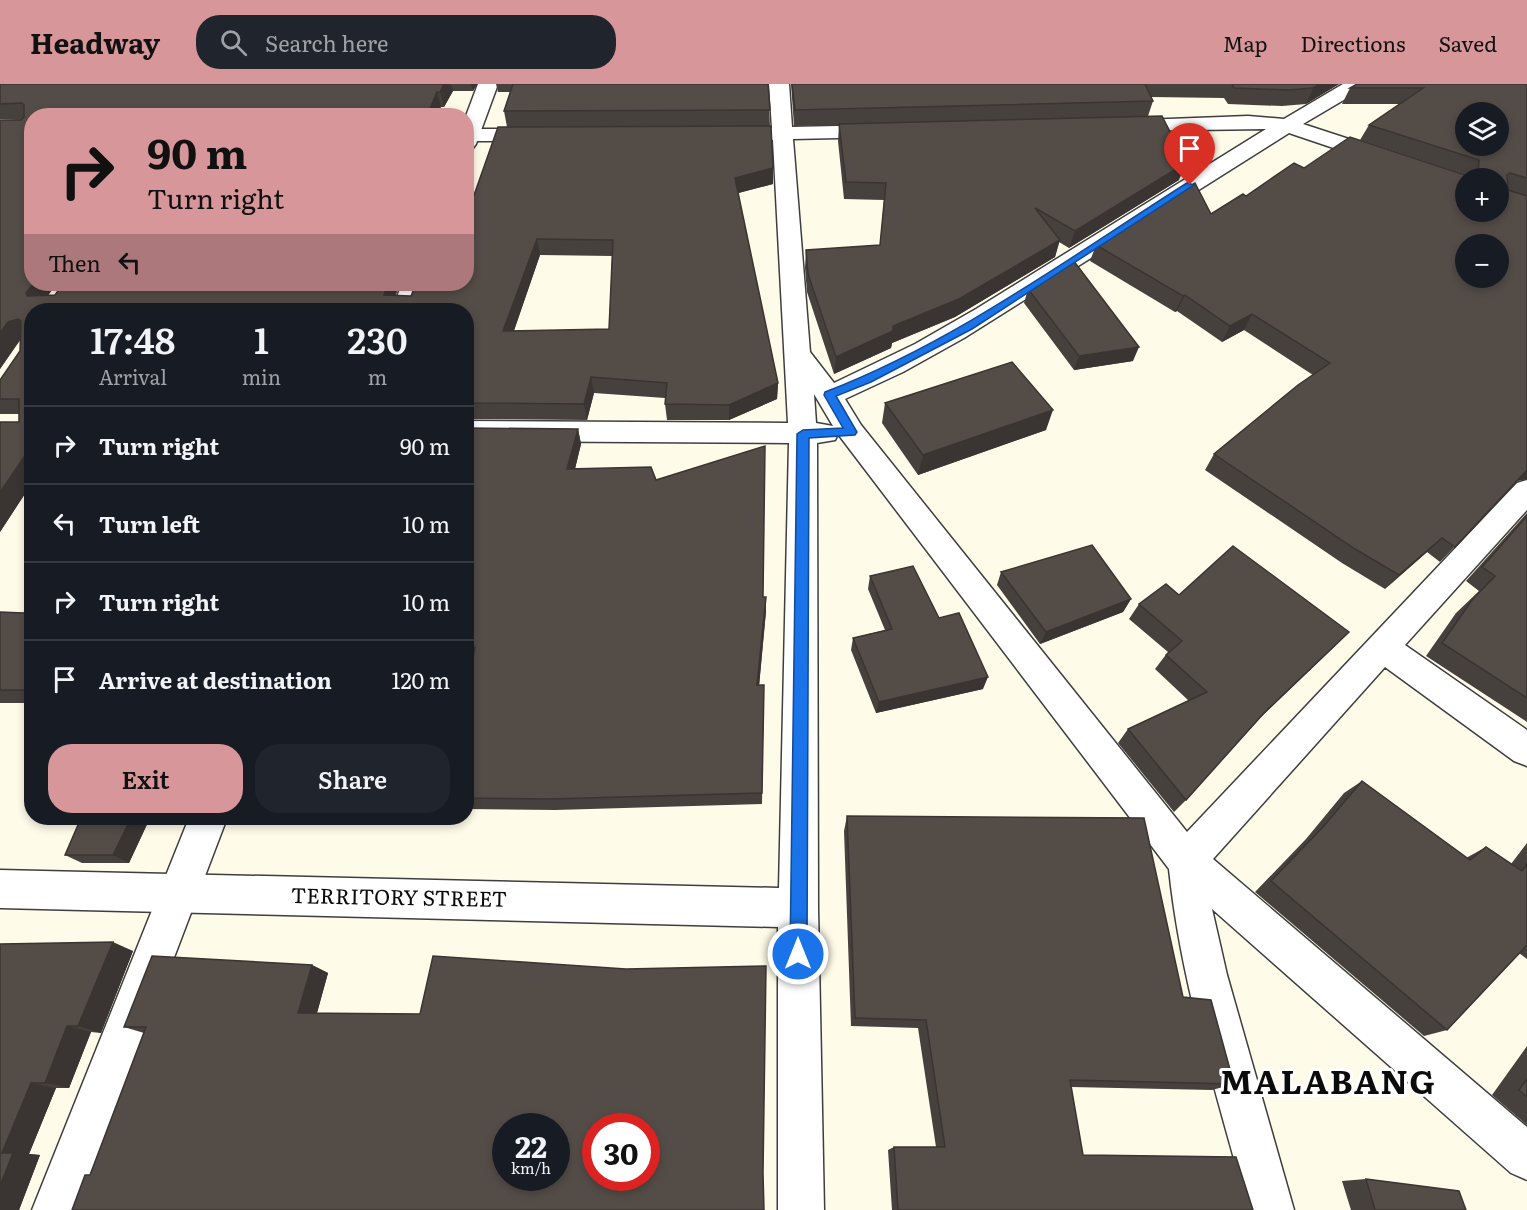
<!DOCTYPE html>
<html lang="en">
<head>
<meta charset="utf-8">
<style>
  :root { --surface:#171b24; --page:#20242c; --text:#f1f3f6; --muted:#9ea1a6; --line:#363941; --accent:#d7979a }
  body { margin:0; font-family:Literata,serif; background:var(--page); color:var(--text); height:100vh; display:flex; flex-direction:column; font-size:22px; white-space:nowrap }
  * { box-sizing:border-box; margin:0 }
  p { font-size:20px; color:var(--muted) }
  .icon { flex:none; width:33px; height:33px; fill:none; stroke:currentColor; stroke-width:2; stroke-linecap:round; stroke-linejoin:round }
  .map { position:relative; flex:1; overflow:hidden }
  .side { position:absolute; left:24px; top:219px; width:450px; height:522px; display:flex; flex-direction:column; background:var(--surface); border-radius:24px; box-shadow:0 3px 9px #0003 }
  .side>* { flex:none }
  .guide { position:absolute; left:24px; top:24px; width:450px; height:183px; border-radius:24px; box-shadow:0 3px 9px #0003; background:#d7979a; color:#111; overflow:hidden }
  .tools { position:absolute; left:1455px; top:18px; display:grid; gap:12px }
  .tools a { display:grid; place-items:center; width:54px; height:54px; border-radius:50%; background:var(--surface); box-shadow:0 3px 9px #0003; font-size:30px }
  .speed { position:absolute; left:492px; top:1029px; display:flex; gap:12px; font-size:30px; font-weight:700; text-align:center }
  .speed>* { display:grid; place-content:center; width:78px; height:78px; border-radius:50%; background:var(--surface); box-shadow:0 3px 9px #0003; line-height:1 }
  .speed small { font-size:15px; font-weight:400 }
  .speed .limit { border:9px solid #d22; background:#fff; color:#111 }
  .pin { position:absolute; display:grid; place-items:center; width:51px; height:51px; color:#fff; margin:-62px -26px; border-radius:50% 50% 50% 0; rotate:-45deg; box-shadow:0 0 6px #0007 }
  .pin .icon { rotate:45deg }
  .me { position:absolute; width:66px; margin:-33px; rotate:0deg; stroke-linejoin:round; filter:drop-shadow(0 0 4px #0008) }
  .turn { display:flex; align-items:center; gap:21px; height:126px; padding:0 24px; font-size:27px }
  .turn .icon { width:78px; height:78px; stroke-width:2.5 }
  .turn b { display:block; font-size:42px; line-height:51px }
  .then { display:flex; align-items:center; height:57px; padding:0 24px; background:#0003; gap:12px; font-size:22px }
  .eta { display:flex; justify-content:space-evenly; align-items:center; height:102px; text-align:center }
  .eta b { font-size:36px; font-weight:600; line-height:42px }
  .action { display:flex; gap:12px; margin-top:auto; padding:12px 24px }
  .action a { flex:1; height:69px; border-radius:24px; background:var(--accent); color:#111; font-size:24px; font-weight:600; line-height:69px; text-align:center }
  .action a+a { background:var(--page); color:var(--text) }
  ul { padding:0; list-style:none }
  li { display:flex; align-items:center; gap:18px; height:78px; padding:0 24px; border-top:2px solid var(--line) }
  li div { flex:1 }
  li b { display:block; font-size:22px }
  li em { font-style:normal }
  header { display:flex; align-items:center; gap:36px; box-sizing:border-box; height:84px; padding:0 30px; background:var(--accent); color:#111 }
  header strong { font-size:28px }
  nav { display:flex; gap:33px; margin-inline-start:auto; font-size:21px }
  .search { width:420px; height:54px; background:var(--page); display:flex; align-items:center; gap:15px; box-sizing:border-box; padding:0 21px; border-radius:24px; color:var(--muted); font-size:22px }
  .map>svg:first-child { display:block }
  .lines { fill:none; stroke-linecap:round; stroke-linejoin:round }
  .minor-casing { stroke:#3e3e3e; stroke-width:3 }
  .tertiary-casing { stroke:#3e3e3e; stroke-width:3 }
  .minor { fill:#fff; fill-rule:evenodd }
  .tertiary { fill:#fff; fill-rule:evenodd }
  .wall { fill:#47413d; fill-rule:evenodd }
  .shaded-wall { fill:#3a3532 }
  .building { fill:#534c47; stroke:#3a3532; stroke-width:1.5; fill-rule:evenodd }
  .route { fill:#1a73e8; stroke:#114b97; stroke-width:1.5 }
  .labels { text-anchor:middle; stroke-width:6; stroke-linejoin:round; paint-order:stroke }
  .street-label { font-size:21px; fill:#0b0b0b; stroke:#fff }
  .near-district-label { font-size:33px; font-weight:bold; letter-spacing:1.5px; fill:#0b0b0b; stroke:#fff }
</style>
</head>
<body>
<header>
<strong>Headway</strong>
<div class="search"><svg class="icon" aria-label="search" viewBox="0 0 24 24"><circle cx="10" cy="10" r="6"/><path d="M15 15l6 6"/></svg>Search here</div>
<nav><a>Map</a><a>Directions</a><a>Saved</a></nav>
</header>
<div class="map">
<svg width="1527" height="1126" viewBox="0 0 1527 1126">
  <rect width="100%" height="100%" fill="#fffbe9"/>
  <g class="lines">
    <defs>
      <path id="minor" d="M769 0H789L792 43 882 41 889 43 892 47 889 51 882 53 793 55 810 268 834 299 915 260 976 225 1266 45 1122 47 1115 45 1112 41 1115 37 1248 32 1284 35 1343 0H1367L1364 4 1303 40 1468 94H1466V107L1458 106 1289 49 964 254 903 288 845 315 861 341 1187 748 1517 399 1527 396V426L1405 561 1527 646V682L1514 677 1385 583 1213 775 1527 1043V1096L1511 1089 1212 825 1227 891 1294 1126H1248C1218 1013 1181 901 1169 785L838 350 835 356 817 359 818 824 824 1126H778V843L0 824V786L779 804 789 359 466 357V337L788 339 773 56 755 54 752 50 755 46 772 44ZM814 310 833 342 816 339Z
        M466 45H540L547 47 550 51 547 55 540 57H466Z"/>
      <path id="tertiary" d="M478 0H498L476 60 473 64 466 66V32Z
        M402 200H426L416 226H392Z
        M189 734H227L78 1126H32Z"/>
    </defs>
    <!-- minor casing -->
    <use href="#minor" class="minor-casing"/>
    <!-- tertiary casing -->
    <use href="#tertiary" class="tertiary-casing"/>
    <!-- minor -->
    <use href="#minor" class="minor"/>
    <!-- tertiary -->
    <use href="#tertiary" class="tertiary"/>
  </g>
  <!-- wall -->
  <path class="wall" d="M0 0H477L473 7H453L444 23 32 32V200H56L48 211 411 212 466 114 773 100 738 109 778 299 777 315 729 336H667L665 320V314L594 309 587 336 466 335V226H32V399L0 448V338H19V330H0V296L20 267 21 255 0 285V36L22 35H0ZM540 171 612 172 609 245 514 247Z
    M496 0H768L770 42 507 43 504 27 510 8H498Z
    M791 0H1339L1306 20 1282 22 1228 20 1224 14 1151 13 1153 17 1148 32 1179 96 1069 164 1059 158 1055 173 955 233 892 259 891 264 834 290 807 208 805 184 806 166 880 161 884 116 844 115 838 57 839 41 794 42Z
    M1527 0V395L1517 397 1440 478 1427 468 1385 505 1342 479 1205 386 1214 370 1313 291 1244 246 1222 258 1177 227 1175 228 1090 177 1096 161 1211 130 1246 112 1304 84 1469 92 1360 56 1369 41 1400 20H1342L1350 4Z
    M1028 205 1133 277 1074 286 1024 219Z
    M885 319 1046 346 918 391 882 339Z
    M466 344 578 345 581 360 575 385 656 396 763 513H766V527L759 601H764L762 720 555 726 466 725V611L473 576H466Z
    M1527 429V638L1426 572 1456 529 1479 507 1466 497Z
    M1001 488 1131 515 1123 528 1040 560 997 501Z
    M870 492 939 534 983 605 876 629 851 566 853 554 885 546 868 505Z
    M1179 511 1335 562 1260 634 1186 716 1174 728 1118 659 1128 645 1189 617 1155 585 1168 568 1129 535 1139 520Z
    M32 516V619H0V528L24 529Z
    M1362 697 1466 774 1486 763 1511 780 1527 759V875L1519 869 1447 946 1424 952 1255 808 1306 755 1344 709Z
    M847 732 1183 913 1234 1000 1212 1006 1071 1003 1083 1071 1253 1126H892L888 1066 894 1063H936L918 944 851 942 844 747Z
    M81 734H150L129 779H82L65 771Z
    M0 860 133 867 101 949 91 948 69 1004H56L29 1070 40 1071 19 1126H0Z
    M312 881 328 889 317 929 420 930 626 885 90 1091 144 949 124 943Z
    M1527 962V1041L1492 1011Z
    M1366 1095 1466 1126H1351L1342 1097Z"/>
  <!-- shaded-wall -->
  <path class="shaded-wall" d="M444 0H451L453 7 444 23 440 8Z
    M471 0H477L473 7Z
    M1320 0H1339L1306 20 1313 4Z
    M437 8 441 23 438 32H427Z
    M1186 79 1179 96 1069 164 1075 147Z
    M773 84V100L735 110V94Z
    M537 155 540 171 508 263 503 247Z
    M1060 156 1055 173 955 233 892 259 891 264 834 290 836 273Z
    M33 200H56L39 225 27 212 26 209Z
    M388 200H400L390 226 384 211Z
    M1185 211 1177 227 1175 228 1183 212Z
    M1252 230 1244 246 1222 258 1230 242Z
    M18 235 32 251 21 254 0 285V249L8 238Z
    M1139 263 1133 277 1074 286 1079 272Z
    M591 293 594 309 587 336 584 320Z
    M778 299 777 315 729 336V321Z
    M1053 326 1046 346 918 391 923 371Z
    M578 345 581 360 571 401 567 385Z
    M31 363 32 364V399L0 448V408Z
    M1527 386V395L1515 397Z
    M1442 454 1427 468 1385 505 1399 491Z
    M766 513V527L758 614 757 601Z
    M1131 515 1123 528 1040 560 1046 548Z
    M988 593 983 605 876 629 879 618Z
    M131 734H150L129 779 113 771Z
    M113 858 133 867 101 949 78 942Z
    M312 881 328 889 315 936 298 929Z
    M67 942 91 948 69 1004 45 999Z
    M31 999 56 1004 29 1070 40 1071 19 1126H0V1102L2 1069Z"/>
  <!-- building -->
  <path class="building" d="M0 0H444L440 8H437L427 32H32V200H33L26 209 27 212 55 211 63 200H388L384 211 411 212 416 200H466V114H473L498 43 771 42 773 84 735 94 778 299 729 321 665 320 667 299 591 293 584 320 466 319V226H32V363H31L0 408V338H19V315H0V296L20 267 21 237 18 235 8 238 0 249V36H21L24 33V21L22 19 0 20ZM537 155 613 156 609 245 503 247Z
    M513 0H768L770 26 504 27Z
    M792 0H1145L1153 17 795 26Z
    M1232 0H1320L1313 4 1289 6 1234 4Z
    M1357 0H1527V94L1510 89 1507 91 1508 106 1527 112V386L1455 463 1442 454 1399 491 1355 465 1214 370 1298 301 1330 279 1252 230 1230 242 1185 211 1183 212 1096 161 1195 99 1211 130 1243 110 1246 112 1294 79 1304 84 1350 53 1468 92 1478 93 1479 76 1369 41 1423 4H1350ZM1466 28H1498V62H1466ZM1466 94H1498V128H1466ZM1466 160H1498V194H1466Z
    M1162 32 1186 79 1075 147 1035 124 1060 156 959 215 893 242V247L836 273 808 190 806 166 880 161 886 99 846 98 839 40Z
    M1073 176 1139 263 1079 272 1028 205Z
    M1012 278 1053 326 923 371 885 319Z
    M466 344 578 345 567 385 651 383 656 396 765 362 763 513H766L757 601H764L762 709 550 715 466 714V610L475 563H466Z
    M1527 432V614L1442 559 1472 516 1495 492 1482 483Z
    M1092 461 1131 515 1046 548 1001 488Z
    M1233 462 1349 548 1264 629 1186 716 1128 645 1207 608 1166 571 1182 557 1139 520 1166 500 1179 511Z
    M913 482 939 534 959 529 988 593 879 618 853 554 892 545 870 492Z
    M32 516V606H0V528L24 529Z
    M1362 697 1470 776 1486 763 1522 787 1527 780V861L1447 946 1271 797 1323 743Z
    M847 732 1144 734 1183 913 1211 916 1234 1000 1070 996 1083 1071 1236 1073 1253 1126H898L894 1063H945L926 936 855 934Z
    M81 734H131L113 771H65Z
    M113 858 78 942H67L45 999H31L2 1069H13L0 1102V860Z
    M152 872 312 881 298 929 420 930 433 872 626 885 766 882 763 1089 764 1126H72L85 1091H90L146 943H124ZM506 1042H556V1094H506ZM596 1042H646V1094H596Z
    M1527 995V1013L1519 1006Z
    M1366 1095 1459 1107 1466 1126H1375Z"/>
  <!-- route -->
  <path class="route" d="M1187 99 1194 101 972 245 871 298 836 312 857 348 855 351 809 354 807 870 804 876 798 879 792 876 790 870 797 350 803 346 843 344 824 311 825 308C955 258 1070 173 1187 99Z"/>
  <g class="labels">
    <!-- street labels -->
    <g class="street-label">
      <text transform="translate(399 814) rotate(1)" y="7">TERRITORY STREET</text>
    </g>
    <!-- near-district labels -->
    <g class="near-district-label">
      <text x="1328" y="1010">MALABANG</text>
    </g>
  </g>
</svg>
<div class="tools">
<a><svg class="icon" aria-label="layers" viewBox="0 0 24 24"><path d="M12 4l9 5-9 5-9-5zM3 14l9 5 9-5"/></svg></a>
<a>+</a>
<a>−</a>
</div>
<div class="speed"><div>22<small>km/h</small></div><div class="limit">30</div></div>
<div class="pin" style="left:1190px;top:101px;background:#d93025"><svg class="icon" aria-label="arrive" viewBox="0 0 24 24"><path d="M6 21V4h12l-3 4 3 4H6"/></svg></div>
<svg class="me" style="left:798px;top:870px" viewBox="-20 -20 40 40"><circle r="17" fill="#1a73e8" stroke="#fff" stroke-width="3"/><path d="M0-11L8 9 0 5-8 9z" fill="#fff"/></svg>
<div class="guide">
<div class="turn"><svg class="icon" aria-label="right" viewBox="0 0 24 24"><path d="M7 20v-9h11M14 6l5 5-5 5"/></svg><div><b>90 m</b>Turn right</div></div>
<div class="then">Then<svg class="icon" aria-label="left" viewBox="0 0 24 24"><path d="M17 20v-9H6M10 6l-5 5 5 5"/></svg></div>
</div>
<section class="side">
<div class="eta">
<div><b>17:48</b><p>Arrival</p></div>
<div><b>1</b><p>min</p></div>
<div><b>230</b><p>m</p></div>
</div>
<ul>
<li><svg class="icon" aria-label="right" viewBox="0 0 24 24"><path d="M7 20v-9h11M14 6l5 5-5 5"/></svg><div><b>Turn right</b></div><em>90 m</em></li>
<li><svg class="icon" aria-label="left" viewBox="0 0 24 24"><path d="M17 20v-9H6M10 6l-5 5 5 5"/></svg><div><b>Turn left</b></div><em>10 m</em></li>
<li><svg class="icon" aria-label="right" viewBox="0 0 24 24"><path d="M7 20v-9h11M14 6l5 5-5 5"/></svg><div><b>Turn right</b></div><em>10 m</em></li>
<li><svg class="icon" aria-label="arrive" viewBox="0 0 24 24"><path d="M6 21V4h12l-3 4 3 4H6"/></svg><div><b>Arrive at destination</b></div><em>120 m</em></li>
</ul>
<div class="action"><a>Exit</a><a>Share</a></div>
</section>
</div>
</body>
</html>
